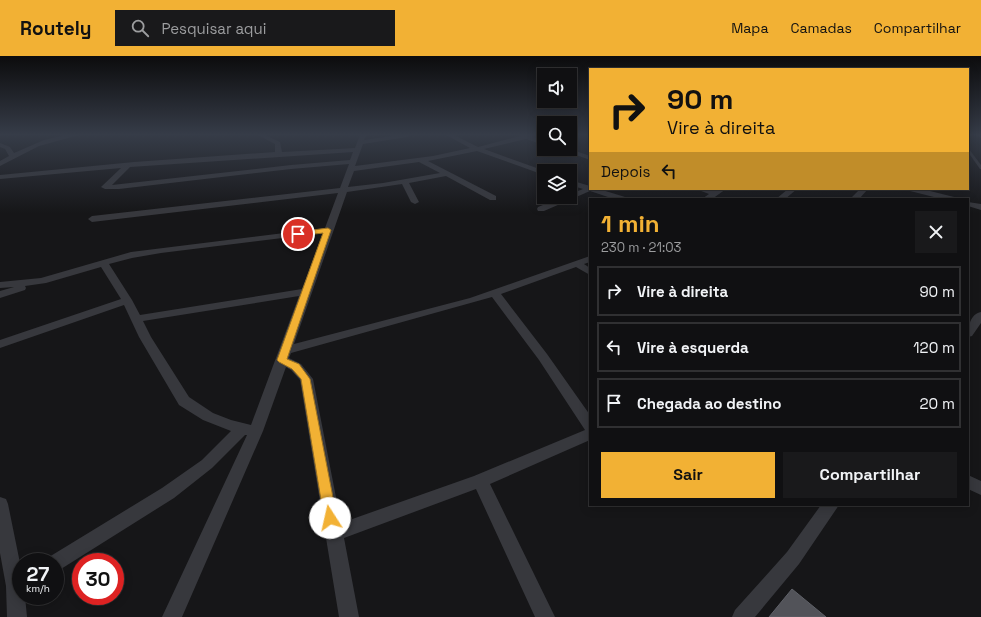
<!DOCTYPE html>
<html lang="pt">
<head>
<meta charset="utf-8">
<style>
  :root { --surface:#101012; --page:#19191b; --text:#f1f3f6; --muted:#9c9d9f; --line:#303032; --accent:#f2b134 }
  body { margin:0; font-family:"Space Grotesk",sans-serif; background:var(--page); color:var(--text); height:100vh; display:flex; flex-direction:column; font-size:15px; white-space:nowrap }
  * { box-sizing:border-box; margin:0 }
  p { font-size:13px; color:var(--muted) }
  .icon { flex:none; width:22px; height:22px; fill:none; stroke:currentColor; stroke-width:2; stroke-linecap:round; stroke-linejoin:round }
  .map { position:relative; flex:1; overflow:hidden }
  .drawer { position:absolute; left:589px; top:142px; width:380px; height:308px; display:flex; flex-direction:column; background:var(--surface); border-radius:0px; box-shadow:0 2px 10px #0003,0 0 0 1px var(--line) }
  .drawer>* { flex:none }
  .hud { position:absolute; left:589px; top:12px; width:380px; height:122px; border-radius:0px; box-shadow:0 2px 10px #0003,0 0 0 1px var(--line); background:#f2b134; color:#111; overflow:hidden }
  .buttons { position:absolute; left:537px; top:12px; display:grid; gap:8px }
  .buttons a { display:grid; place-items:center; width:40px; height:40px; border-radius:0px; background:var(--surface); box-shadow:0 2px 10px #0003,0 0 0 1px var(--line); font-size:20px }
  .speed { position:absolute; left:12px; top:497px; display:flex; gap:8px; font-size:20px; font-weight:700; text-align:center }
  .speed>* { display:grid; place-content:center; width:52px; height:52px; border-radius:50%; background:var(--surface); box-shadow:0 2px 10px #0003,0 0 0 1px var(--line); line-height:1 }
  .speed small { font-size:10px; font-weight:400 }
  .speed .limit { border:6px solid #d22; background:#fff; color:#111 }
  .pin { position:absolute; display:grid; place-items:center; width:34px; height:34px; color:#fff; margin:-17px; border:2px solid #fff; border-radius:50%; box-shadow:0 1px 4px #0007 }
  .me { position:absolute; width:44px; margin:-22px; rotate:350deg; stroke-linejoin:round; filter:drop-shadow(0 0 3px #0008) }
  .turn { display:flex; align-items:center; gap:14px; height:84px; padding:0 12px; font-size:18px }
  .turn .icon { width:52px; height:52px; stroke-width:2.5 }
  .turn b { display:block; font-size:28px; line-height:34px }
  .then { display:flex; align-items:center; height:38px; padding:0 12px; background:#0003; gap:8px; font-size:15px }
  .round { display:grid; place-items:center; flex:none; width:42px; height:42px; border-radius:0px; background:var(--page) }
  .overview { display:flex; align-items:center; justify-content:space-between; height:68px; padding:0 12px }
  h1 { font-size:24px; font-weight:600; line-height:30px; color:var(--accent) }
  .button { display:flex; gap:8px; margin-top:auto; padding:8px 12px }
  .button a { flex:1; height:46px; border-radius:0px; background:var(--accent); color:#111; font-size:16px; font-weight:600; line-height:46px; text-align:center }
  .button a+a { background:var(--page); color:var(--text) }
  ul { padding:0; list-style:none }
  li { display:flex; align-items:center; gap:12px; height:50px; margin:0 8px 6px; padding:0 4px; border:2px solid var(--line); border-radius:0px }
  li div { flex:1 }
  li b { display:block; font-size:15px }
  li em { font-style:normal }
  header { display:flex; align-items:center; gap:24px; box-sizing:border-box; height:56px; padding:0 20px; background:var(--accent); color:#111 }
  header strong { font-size:19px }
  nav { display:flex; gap:22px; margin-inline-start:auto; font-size:14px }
  .search { width:280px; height:36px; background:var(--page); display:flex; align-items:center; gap:10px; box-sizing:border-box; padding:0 14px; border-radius:0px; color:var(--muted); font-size:15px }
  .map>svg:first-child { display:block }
  .building { fill:#525359; stroke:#5f6168 }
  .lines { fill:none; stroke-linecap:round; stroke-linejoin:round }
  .service { fill:#37383d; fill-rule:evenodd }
  .minor { fill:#37383d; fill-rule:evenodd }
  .route { fill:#f2b134; stroke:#9d7322 }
</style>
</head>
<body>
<header>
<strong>Routely</strong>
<div class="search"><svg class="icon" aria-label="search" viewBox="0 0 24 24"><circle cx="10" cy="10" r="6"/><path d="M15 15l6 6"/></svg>Pesquisar aqui</div>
<nav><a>Mapa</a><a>Camadas</a><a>Compartilhar</a></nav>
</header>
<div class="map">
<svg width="981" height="561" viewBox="0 0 981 561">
  <rect width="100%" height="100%" fill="#161618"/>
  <!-- building -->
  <path class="building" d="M792 533 826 561H769Z"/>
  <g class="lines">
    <!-- service -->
    <path class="service" d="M976 79H979L981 80V82Z
      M968 93H969L981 109V113H980L968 96Z"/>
    <!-- minor -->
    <path class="minor" d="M65 79H79L39 90 0 110V105L9 100 5 93 0 91V87L10 91 14 97 44 84Z
      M258 79H265L280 86 282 96 355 92 360 79H366L364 84 398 79H410L407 81 363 88 355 110 433 100 470 92 448 80 447 79H454L478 91 520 80 519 79H536L533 81 544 85V89L526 83 484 93 545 115H544V119L477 95 428 105 496 140V144H490L446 120 409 127 419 146 415 148 411 146 402 128 347 136 294 288 470 242 590 200V206L584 208 590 212V219L576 211 501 238 547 298 590 359V384L490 428 555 561H535L476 433 344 482 359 561H339L300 324 291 314 286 311 263 375 182 561H162L247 379H245L212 412 174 442 61 513 55 516V506H46L49 501 162 432 202 404 231 375 203 364 179 349 139 281 124 249 0 292V284L121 243 101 211 46 227 25 230 26 232 25 234 0 242V235L14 231 0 232V226L41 222 131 196 325 172 338 137 92 166 88 163 92 160 340 132 349 108 291 113 119 133H105L101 131 121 112 0 123V119L134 106 275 96V88ZM353 96 350 104 291 109 112 129 130 111ZM419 106 440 117 383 127 348 131 354 115ZM323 177 302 233 140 259 132 244 109 208 132 202 161 197ZM299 240 251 369 231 364 213 357 189 341 151 281 143 265ZM492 241 539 304 585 374 474 420 341 467 313 323 301 308 289 302 291 297Z
      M560 93H570L590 100V104Z
      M570 124 590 130V133H599L625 141 626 143H614L590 135 544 155H538L537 153 538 151 563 141H570V138L583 133 570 129Z
      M696 133 714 134 726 133 712 143H702L709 138Z
      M788 133H797L785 143H776Z
      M860 133H868L859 143H850Z
      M909 133H922L954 141 955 143H942L910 135Z
      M968 146 981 148V154L968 150Z
      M981 256V267L972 280 968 281C968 271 970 258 981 256Z
      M968 419 981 425V439L968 433Z
      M0 441 6 443 8 448 21 512V540H25L27 561H7L6 530 0 497Z
      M821 449H839L799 508 755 561H732L735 554 787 496Z"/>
  </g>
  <!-- sky -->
  <linearGradient id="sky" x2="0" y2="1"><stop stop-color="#0c0c0d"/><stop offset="0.5" stop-color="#363c48"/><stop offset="1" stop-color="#363c48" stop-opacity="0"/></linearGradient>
  <rect width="981" height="157" fill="url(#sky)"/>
  <!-- route -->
  <path class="route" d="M328 172 331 174 287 303 299 308 310 323 337 462 335 466 330 468 326 466 324 462 301 323 292 313 279 306 277 304 323 177 298 180 294 178 298 176Z"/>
</svg>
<div class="buttons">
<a><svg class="icon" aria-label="sound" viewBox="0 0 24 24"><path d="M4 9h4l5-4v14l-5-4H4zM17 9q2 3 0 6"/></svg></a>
<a><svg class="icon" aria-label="search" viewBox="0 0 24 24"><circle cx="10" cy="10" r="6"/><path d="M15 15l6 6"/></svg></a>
<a><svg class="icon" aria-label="layers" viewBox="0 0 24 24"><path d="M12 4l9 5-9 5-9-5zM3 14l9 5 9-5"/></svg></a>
</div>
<div class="speed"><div>27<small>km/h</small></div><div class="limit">30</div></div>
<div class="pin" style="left:298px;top:178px;background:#d93025"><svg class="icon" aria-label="arrive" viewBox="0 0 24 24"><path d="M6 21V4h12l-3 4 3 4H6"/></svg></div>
<svg class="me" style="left:330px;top:462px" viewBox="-20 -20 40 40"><circle r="19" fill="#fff"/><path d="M0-13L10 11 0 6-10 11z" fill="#f2b134"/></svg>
<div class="hud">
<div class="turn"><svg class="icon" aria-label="right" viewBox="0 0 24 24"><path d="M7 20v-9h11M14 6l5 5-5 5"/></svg><div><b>90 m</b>Vire à direita</div></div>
<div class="then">Depois<svg class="icon" aria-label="left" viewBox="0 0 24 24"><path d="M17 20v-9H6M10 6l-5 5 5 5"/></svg></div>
</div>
<section class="drawer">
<div class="overview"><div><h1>1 min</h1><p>230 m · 21:03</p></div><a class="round"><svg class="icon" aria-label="close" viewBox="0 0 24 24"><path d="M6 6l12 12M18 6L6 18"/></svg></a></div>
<ul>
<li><svg class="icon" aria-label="right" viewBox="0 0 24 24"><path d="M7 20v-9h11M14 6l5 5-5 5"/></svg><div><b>Vire à direita</b></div><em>90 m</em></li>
<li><svg class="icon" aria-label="left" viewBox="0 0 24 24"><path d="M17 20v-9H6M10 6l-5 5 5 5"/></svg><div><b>Vire à esquerda</b></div><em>120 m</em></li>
<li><svg class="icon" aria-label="arrive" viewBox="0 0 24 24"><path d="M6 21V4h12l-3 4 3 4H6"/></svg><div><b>Chegada ao destino</b></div><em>20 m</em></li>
</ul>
<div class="button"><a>Sair</a><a>Compartilhar</a></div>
</section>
</div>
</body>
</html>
